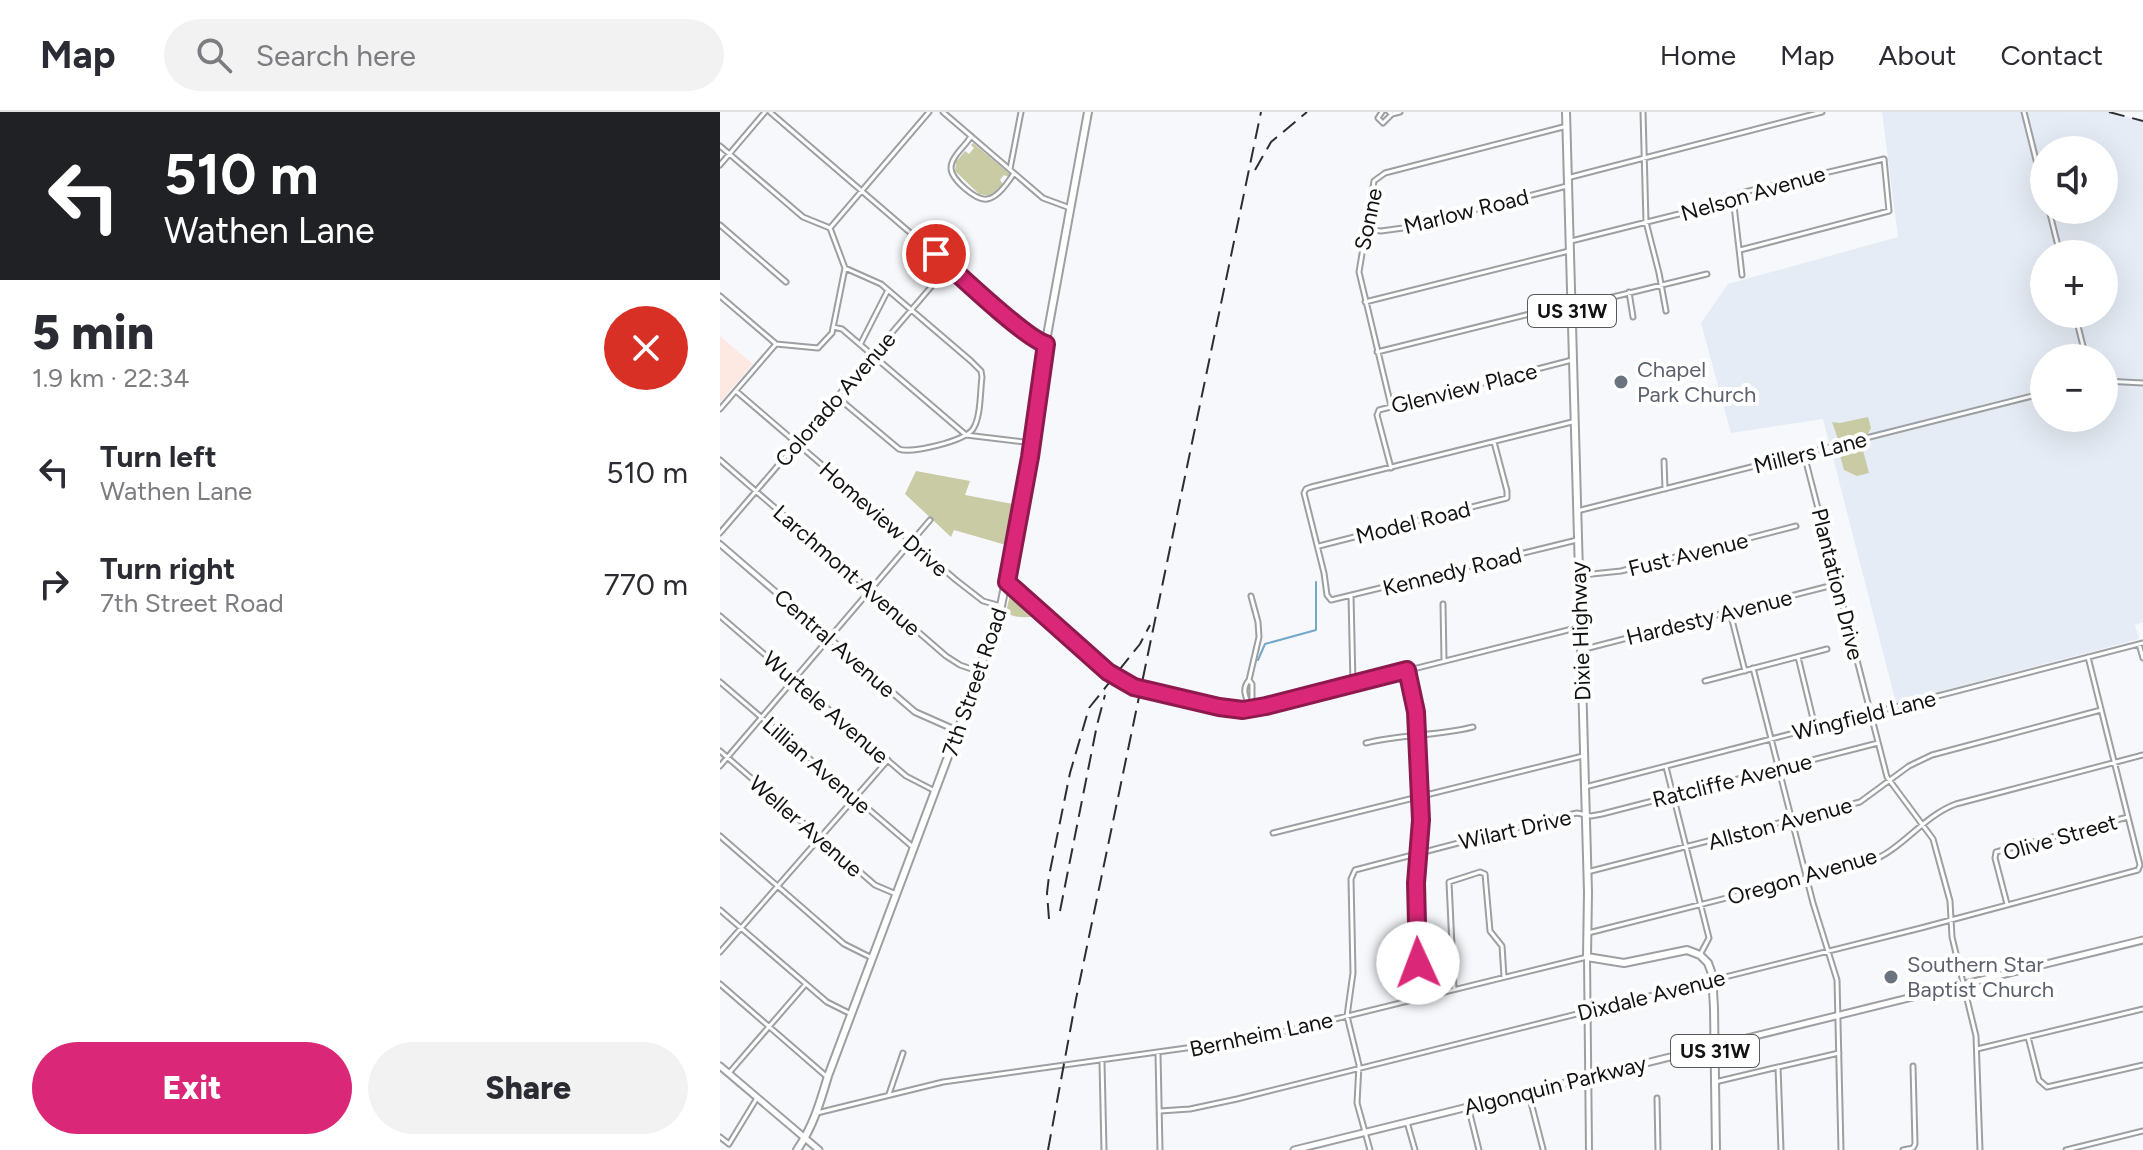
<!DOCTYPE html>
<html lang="en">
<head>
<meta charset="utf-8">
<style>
  :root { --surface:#fff; --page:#f2f2f3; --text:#2b2b33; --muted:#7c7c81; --line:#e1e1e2; --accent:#db2777 }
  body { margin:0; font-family:Figtree,sans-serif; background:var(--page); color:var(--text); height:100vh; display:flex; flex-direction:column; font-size:30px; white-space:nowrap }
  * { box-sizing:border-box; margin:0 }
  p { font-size:26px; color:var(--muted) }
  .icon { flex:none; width:44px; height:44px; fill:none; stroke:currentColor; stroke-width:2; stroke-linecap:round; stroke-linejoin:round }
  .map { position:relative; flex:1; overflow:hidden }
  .details { display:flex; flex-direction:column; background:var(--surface); width:720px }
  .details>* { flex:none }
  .top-card { background:#202124; color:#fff; overflow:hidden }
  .buttons { position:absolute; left:1310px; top:24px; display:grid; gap:16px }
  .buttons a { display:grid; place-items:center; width:88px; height:88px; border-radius:50%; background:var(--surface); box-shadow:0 8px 32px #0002; font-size:40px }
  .pin { position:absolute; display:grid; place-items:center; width:68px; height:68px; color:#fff; margin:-34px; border:4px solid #fff; border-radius:50%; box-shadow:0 2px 8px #0007 }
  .me { position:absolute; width:88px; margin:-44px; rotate:358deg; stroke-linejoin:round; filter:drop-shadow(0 0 6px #0008) }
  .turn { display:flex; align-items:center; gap:28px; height:168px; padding:0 32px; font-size:36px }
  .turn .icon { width:104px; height:104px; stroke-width:2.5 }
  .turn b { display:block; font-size:56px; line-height:68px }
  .round { display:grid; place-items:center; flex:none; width:84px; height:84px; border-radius:42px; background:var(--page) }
  .summary { display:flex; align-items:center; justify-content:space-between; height:136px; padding:0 32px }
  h1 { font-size:48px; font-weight:800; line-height:60px }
  .primary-button { display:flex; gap:16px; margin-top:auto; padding:16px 32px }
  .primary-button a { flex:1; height:92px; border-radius:48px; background:var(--accent); color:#fff; font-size:32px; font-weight:800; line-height:92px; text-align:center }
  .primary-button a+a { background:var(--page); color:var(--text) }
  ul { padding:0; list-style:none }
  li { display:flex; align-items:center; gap:24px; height:112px; padding:0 32px }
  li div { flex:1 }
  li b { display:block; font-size:30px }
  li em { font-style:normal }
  header { display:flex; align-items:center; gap:48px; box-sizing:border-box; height:112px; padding:0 40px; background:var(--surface); border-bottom:2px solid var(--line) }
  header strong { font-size:38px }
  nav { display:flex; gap:44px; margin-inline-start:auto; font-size:28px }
  .search { width:560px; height:72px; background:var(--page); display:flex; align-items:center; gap:20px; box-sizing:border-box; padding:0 28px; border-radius:44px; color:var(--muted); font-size:30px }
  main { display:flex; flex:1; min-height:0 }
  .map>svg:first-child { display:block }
  .built { fill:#e6ecf5; fill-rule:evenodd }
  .education { fill:#fde9e1 }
  .green { fill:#c8cba4 }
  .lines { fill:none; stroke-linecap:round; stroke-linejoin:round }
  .stream { stroke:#74a8cb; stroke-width:2 }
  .minor-casing { stroke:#9d9fa2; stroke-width:7 }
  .tertiary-casing { stroke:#9d9fa2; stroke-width:8 }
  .secondary-casing { stroke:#9d9fa2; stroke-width:9 }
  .primary-casing { stroke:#9d9fa2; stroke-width:10 }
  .minor { stroke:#fff; stroke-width:3 }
  .tertiary { stroke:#fff; stroke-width:4 }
  .secondary { stroke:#fff; stroke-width:5 }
  .primary { stroke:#fff; stroke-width:6 }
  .rail { stroke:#2e2e30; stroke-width:2; stroke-dasharray:16 8; stroke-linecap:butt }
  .route-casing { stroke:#8e194d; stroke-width:20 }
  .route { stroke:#db2777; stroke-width:14 }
  .worship-dot { fill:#6b7280; stroke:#fff; stroke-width:3 }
  .labels { text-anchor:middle; stroke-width:8; stroke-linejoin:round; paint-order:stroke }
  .shield { fill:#fff; stroke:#59595a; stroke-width:2 }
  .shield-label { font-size:20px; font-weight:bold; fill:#121214 }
  .street-label { font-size:22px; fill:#121214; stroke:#fff }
  .worship-label { font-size:22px; fill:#5b616d; stroke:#fff; text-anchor:start }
</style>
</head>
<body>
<header>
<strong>Map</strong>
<div class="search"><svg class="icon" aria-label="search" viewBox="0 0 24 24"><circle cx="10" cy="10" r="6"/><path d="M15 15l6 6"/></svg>Search here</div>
<nav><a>Home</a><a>Map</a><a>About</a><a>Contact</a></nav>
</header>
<main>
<section class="details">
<div class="top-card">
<div class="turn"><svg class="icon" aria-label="left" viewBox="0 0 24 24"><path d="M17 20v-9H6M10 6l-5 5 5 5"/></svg><div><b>510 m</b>Wathen Lane</div></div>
</div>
<div class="summary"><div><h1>5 min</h1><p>1.9 km · 22:34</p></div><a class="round" style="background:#d93025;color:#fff"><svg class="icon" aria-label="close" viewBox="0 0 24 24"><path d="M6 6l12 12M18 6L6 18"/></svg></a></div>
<ul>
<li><svg class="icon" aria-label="left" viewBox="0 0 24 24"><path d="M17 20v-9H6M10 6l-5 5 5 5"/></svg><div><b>Turn left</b><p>Wathen Lane</p></div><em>510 m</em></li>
<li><svg class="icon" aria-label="right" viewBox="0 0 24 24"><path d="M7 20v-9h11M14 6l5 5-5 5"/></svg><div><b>Turn right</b><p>7th Street Road</p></div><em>770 m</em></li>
</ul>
<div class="primary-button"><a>Exit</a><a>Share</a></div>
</section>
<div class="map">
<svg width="1423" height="1038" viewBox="0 0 1423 1038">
  <rect width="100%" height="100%" fill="#f6f8fb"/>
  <!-- built -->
  <path class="built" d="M1162 0H1389L1423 9V510L1415 513 1419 527 1176 591 1103 307 1011 321 981 211 1008 172 1178 125ZM1324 38H1384V98H1324ZM1324 142H1384V202H1324ZM1324 246H1384V306H1324Z"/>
  <!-- education -->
  <path class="education" d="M0 224 33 252 0 290Z"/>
  <!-- green -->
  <path class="green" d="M253 31 290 62 289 65 284 63 280 68 283 72 271 84 259 82 235 59 236 50 245 39 249 42 254 36 251 33Z
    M1148 305 1151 316 1148 322 1124 330 1118 327 1112 310 1120 311Z
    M1141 331 1149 361 1137 364 1124 358 1119 340 1122 335Z
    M196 359 250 369 245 383 293 392 286 433 234 418 231 425 185 382Z
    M294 482 302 485 340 519 339 524V520L321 505C309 504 297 508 286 500L290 483Z"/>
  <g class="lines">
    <!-- stream -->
    <path class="stream" d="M538 548 545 532 596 518V470
      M531 568 534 556
      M532 589 536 592 550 589"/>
    <defs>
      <path id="minor" d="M50 0 294 210 318 229 325 232
        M223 0 323 86 350 96
        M662 0 658 6 663 11 672 2
        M669 0 672 2 680 0
        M923 0 926 110 939 161 946 199
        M1304 0 1324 80
        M251 24C246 34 231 44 231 56 231 67 256 89 267 87 278 86 289 69 294 61
        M0 34 83 105 110 116
        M0 53 45 0
        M290 57 301 0
        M847 66 1102 0
        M1013 85 1022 163
        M1329 98 1340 142
        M0 113 66 170
        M110 116 209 0
        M645 117 661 119 683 116 847 74
        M851 129 995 93 1020 81 1164 47 1169 99 1020 138
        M909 180 913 205
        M0 184 55 231
        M645 190 849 139
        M1355 202 1366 246
        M113 215 122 217 246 323 313 331
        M141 231 168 178
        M657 240 822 199 860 193 987 162
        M1384 269 1423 271
        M16 279 236 468 263 489 281 494
        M117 285 179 337C191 342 245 329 253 317 261 305 260 280 262 265L261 259 251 249 161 172 125 156
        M671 294 639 160 654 69 665 61 847 14
        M0 297 56 232 98 236 112 221 125 156 110 116
        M852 310 591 375 586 377 584 381 604 461 607 483 611 488 857 428
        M1084 342 1167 665 1213 727 1230 789 1232 825 1256 924 1260 1038
        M0 348 226 544 240 553 260 560
        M944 349 945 377
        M671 356 657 303 659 298 852 248
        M857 399 1324 281
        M0 421 229 154
        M599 434 787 386V379L774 330
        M862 463 901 459 1076 414
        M287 470 388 560 414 575 499 595 523 598 546 594 860 515
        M631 484 633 572
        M723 492 724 548
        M1010 500 1025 559
        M0 504 186 664 213 678
        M1419 532 1423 546
        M861 538 1117 472
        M1078 545 1095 615
        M1033 556 1093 791 1117 868 1121 1038
        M687 559 696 600 701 708 696 771 700 886
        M529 568 539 525 538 510 531 484
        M985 569 1107 537
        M0 570 194 736
        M528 591 532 587V572L529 568C520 579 528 586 529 596
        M646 631C682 622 718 624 753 615
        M0 639 155 773 176 782
        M0 654 210 408
        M946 655 989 826 980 843
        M865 675 1423 531
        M553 721 863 644
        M0 724 124 832 152 846
        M867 760 1140 690 1189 654 1212 643 1381 598
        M1287 792 1275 746 1276 740 1408 705
        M0 798 107 890 131 902
        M868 821 1149 750C1182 738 1203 704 1236 692L1423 643
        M0 840 168 648
        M0 872 106 964
        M734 877 729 770 760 760 765 762 770 819 782 834 784 865
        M1308 925 1319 968 1327 975 1423 953
        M1257 937 1423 897
        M438 942 440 1038
        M382 950 384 1038
        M1058 955 1119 941
        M9 961 85 873
        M995 970 1058 955 1061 1038
        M808 979 823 1037
        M169 982 183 941
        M937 986 938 1038
        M748 994 759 1038
        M440 999 470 997 517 987 1201 816 1418 758 1420 753 1368 545
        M97 1001 223 970 538 926 867 845
        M687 1010 695 1038
        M0 1025 9 1032 37 986
        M650 1038 637 991 639 953 627 904 633 861 631 767 635 758 830 707 857 701 871 704 882 702 1158 631
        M1183 1038 1193 1036 1195 1032 1193 954
        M1346 1038 1423 1019"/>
      <path id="tertiary" d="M0 432 195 600 238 619
        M867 845 869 1038"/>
      <path id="secondary" d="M0 954 99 1038
        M574 1038 1423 828"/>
      <path id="primary" d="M846 0 868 780 867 845 904 851 967 838 980 843 988 851 992 862 994 896 996 1038
        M77 1038C93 1015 100 991 108 964L247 594 281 494 308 359 324 240 368 0"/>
    </defs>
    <!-- minor casing -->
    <use href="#minor" class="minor-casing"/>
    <!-- tertiary casing -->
    <use href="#tertiary" class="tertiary-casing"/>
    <!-- secondary casing -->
    <use href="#secondary" class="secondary-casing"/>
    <!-- primary casing -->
    <use href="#primary" class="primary-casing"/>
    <!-- minor -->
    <use href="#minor" class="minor"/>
    <!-- tertiary -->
    <use href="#tertiary" class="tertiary"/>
    <!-- secondary -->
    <use href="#secondary" class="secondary"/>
    <!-- primary -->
    <use href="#primary" class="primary"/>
    <!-- rail -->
    <path class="rail" d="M1389 0 1423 9
      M535 58 551 30 587 0
      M340 799 377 613 385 583
      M329 807 327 781 329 764 350 661 369 596 420 532 430 513
      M328 1038 356 887 541 0"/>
  </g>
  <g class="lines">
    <defs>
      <path id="route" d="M216 142C236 160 306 227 326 232L310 345 287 470 388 560 414 575 499 595 523 598 546 594 687 558 696 600 701 708 696 771 698 851"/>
    </defs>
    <!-- route casing -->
    <use href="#route" class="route-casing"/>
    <!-- route -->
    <use href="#route" class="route"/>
  </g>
  <!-- markers -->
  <g class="worship-dot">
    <circle cx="901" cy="270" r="8"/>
    <circle cx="1171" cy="865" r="8"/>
  </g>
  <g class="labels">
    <!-- shield labels -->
    <g class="shield">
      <rect x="808" y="183" width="88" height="32" rx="6"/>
      <rect x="951" y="923" width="88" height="32" rx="6"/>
    </g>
    <g class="shield-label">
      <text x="852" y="206">US 31W</text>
      <text x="995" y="946">US 31W</text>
    </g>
    <!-- street labels -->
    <g class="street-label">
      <text transform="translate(1033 81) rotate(-16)" y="8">Nelson Avenue</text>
      <text transform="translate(746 99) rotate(-14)" y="8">Marlow Road</text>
      <text transform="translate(648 107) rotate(-78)" y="8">Sonne</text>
      <text transform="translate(744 276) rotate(-14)" y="8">Glenview Place</text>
      <text transform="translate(115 287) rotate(-49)" y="8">Colorado Avenue</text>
      <text transform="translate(1090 340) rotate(-14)" y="8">Millers Lane</text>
      <text transform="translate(164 407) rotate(41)" y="8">Homeview Drive</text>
      <text transform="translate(693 410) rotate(-14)" y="8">Model Road</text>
      <text transform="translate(968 442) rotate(-14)" y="8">Fust Avenue</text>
      <text transform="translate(127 458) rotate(41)" y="8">Larchmont Avenue</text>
      <text transform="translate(732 459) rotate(-14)" y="8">Kennedy Road</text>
      <text transform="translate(1118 472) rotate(76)" y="8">Plantation Drive</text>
      <text transform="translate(989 505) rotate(-14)" y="8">Hardesty Avenue</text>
      <text transform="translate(860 519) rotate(-92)" y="8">Dixie Highway</text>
      <text transform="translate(115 531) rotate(41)" y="8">Central Avenue</text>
      <text transform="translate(254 570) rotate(-71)" y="8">7th Street Road</text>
      <text transform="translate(106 595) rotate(41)" y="8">Wurtele Avenue</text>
      <text transform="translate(1144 603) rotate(-14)" y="8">Wingfield Lane</text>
      <text transform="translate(97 653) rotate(41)" y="8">Lillian Avenue</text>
      <text transform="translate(1012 668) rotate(-14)" y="8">Ratcliffe Avenue</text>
      <text transform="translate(1060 711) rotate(-15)" y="8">Allston Avenue</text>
      <text transform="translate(86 714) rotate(41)" y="8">Weller Avenue</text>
      <text transform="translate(795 717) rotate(-13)" y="8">Wilart Drive</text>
      <text transform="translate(1340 725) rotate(-16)" y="8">Olive Street</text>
      <text transform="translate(1082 764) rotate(-16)" y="8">Oregon Avenue</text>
      <text transform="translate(931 883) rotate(-14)" y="8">Dixdale Avenue</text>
      <text transform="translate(541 922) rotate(-12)" y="8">Bernheim Lane</text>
      <text transform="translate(835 973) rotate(-14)" y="8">Algonquin Parkway</text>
    </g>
    <!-- worship labels -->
    <g class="worship-label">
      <text x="917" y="265">Chapel<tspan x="917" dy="25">Park Church</tspan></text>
      <text x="1187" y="860">Southern Star<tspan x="1187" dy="25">Baptist Church</tspan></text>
    </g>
  </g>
</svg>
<div class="buttons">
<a><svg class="icon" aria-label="sound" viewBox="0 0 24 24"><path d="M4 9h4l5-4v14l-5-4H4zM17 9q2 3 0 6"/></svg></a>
<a>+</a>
<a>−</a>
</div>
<div class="pin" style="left:216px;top:142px;background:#d93025"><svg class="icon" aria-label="arrive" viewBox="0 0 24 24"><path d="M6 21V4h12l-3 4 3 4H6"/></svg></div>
<svg class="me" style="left:698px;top:851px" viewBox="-20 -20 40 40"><circle r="19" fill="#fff"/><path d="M0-13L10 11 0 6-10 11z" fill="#db2777"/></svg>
</div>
</main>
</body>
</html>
